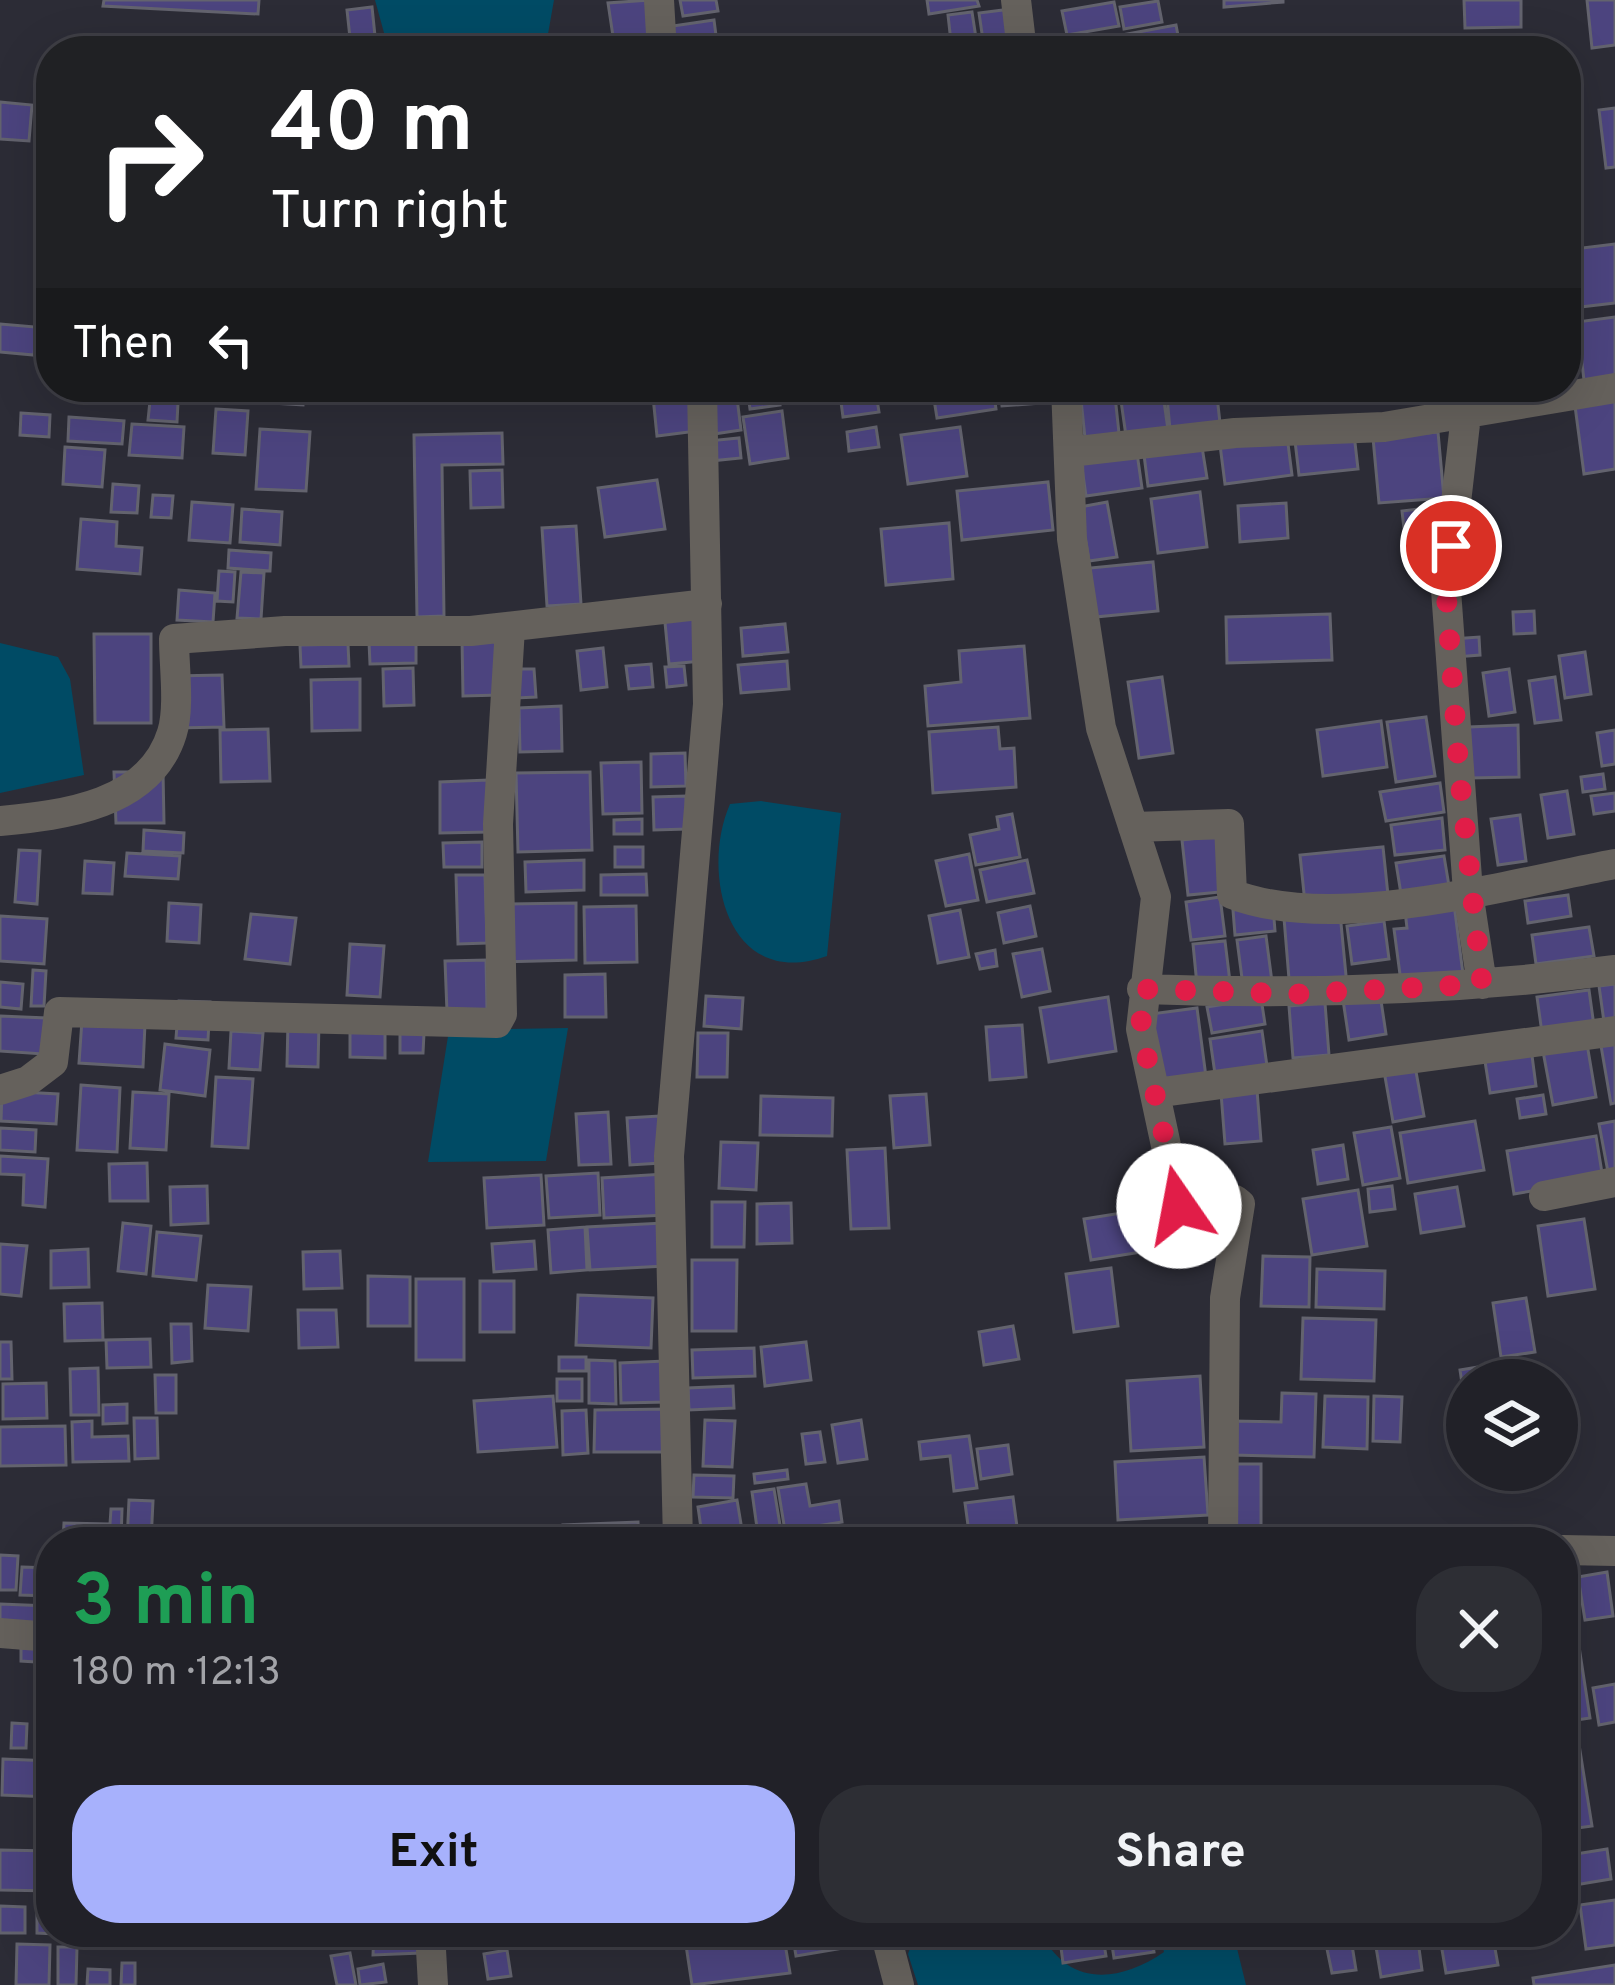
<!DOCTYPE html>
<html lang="en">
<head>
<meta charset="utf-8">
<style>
  :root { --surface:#212128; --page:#2d2e34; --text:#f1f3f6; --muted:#a2a3a8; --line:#3e3e45; --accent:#a7b1fc }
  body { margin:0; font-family:Overpass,sans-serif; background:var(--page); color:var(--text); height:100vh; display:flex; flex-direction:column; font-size:45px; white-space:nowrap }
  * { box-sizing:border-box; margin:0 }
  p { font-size:39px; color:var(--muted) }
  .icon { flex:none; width:66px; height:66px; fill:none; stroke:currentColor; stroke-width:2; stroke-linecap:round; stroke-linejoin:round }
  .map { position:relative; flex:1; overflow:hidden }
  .drawer { position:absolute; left:36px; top:1527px; width:1542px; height:420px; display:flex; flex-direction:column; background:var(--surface); border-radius:48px; box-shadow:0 12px 48px #0002,0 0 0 3px var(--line) }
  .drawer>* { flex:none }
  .banner { position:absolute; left:36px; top:36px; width:1545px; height:366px; border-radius:48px; box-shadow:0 12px 48px #0002,0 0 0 3px var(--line); background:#202124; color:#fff; overflow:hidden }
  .buttons { position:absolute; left:1446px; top:1359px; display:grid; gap:24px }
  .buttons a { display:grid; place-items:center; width:132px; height:132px; border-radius:50%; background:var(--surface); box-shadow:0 12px 48px #0002,0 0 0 3px var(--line); font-size:60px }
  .pin { position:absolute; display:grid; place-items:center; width:102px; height:102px; color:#fff; margin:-51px; border:6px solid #fff; border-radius:50%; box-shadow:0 3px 12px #0007 }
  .me { position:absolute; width:132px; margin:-66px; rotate:348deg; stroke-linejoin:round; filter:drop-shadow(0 0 9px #0008) }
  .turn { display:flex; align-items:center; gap:42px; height:252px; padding:0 36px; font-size:54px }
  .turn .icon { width:156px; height:156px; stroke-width:2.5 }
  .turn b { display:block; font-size:84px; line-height:102px }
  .then { display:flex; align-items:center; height:114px; padding:0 36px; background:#0003; gap:24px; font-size:45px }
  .round { display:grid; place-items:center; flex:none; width:126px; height:126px; border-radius:48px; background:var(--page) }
  .head { display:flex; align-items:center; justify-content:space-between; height:204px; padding:0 36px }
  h1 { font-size:72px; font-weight:700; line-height:90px; color:#1e9e55 }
  .cta { display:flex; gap:24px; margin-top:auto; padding:24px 36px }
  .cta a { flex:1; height:138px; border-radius:48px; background:var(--accent); color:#111; font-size:48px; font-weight:700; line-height:138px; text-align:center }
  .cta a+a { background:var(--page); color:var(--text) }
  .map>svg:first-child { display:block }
  .water { fill:#004b65 }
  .building { fill:#4c447f; stroke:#63636e; stroke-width:3 }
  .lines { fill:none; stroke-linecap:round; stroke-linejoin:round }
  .minor { stroke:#65615c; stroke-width:30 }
  .route { stroke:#e11d48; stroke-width:21; stroke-dasharray:0 37.8 }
</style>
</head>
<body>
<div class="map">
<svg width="1615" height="1985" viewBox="0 0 1615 1985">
  <rect width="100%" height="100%" fill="#2c2c36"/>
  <!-- water -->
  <path class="water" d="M375 0H554L545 51H389Z
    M0 643 58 657 70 679 84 775 0 793Z
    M761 801 841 813 827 956C727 992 700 872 730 804Z
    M568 1028 546 1161 428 1162 449 1030Z
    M916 1932H1041C1066 1985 1116 1985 1164 1952L1159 1932H1233L1246 1985H918L908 1954Z"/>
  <!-- building -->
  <path class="building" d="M104 0H259L258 14 103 6Z
    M650 0 656 36 614 43 608 3Z
    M680 0H716L718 11 683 16Z
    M927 0H977L979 6 929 14Z
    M1224 0H1283V2L1224 7Z
    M1464 0H1521V27L1465 28Z
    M1587 0H1615V45L1592 48Z
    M1158 1 1162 22 1124 29 1120 7Z
    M1114 2 1119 26 1067 35 1062 11Z
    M372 7 375 36 350 38 347 10Z
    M1011 9 1015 43 984 47 979 13Z
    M972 12 978 51H952L948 15Z
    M714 20 718 51H670L666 27Z
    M1176 25 1181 51H1113L1111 37Z
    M1098 35 1101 51H1061L1059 42Z
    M0 102 32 105 29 141 0 139Z
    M1615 108V167L1606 168 1599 110Z
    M1615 244V303L1580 307 1574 249Z
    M42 278 51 279V326L36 324Z
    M1615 317V376L1584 380 1577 322Z
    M0 324 36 327 34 355 0 352Z
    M254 387H304L303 405 253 402Z
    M652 387H693L697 431 657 436Z
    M747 387H778L780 405 750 409Z
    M839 387H875L879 412 843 417Z
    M932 387H993L996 409 937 418Z
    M1000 387H1052L1053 402 1002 406Z
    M1114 387 1119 433 1085 438 1080 390Z
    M1119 387H1162L1169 437 1127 443Z
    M1166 387H1216L1220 423 1170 429Z
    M1377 387H1408L1409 395 1378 397Z
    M1418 387H1449L1450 398 1419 400Z
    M1465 387H1503L1504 397 1467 402Z
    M737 398 741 430 714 434 710 401Z
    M150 401 178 403 177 422 148 420Z
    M1615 401V469L1584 474 1575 406Z
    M216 409 248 411 245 455 213 453Z
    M782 411 788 458 750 464 743 417Z
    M21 413 50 415 49 437 20 435Z
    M69 417 124 421 122 444 68 441Z
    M132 424 184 427 182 458 129 455Z
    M876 427 879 447 849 451 847 432Z
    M960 427 967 476 908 484 901 435Z
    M260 429 310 432 306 491 256 489Z
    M1438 432 1444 498 1379 503 1373 438Z
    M502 433 503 464 442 465 444 616 417 617 414 435Z
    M1354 434 1358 469 1299 475 1295 441Z
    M1287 436 1292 475 1225 484 1220 445Z
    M739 438 741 458 710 461 708 441Z
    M65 447 105 450 102 487 63 484Z
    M1202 447 1207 478 1148 486 1144 455Z
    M1137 453 1142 488 1086 496 1081 461Z
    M502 470 503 507 471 508 470 471Z
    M657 480 665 529 605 537 598 488Z
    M1048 482 1053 530 962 540 957 491Z
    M113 484 139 486 137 513 111 512Z
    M1200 492 1207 547 1158 553 1151 499Z
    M153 495 173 496 171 518 151 517Z
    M192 502 233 505 230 543 189 540Z
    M1107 502 1117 557 1089 561 1080 507Z
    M1286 503 1288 538 1240 542 1238 506Z
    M1436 507 1439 542 1406 546 1402 511Z
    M242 509 282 512 280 545 240 542Z
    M81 519 117 522 116 546 142 548 140 574 77 569Z
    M949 523 953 579 886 585 881 529Z
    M576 526 581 604 547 606 542 528Z
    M229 550 271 553 270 571 228 568Z
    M1153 562 1158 611 1095 617 1090 568Z
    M219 571 235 572 233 602 217 601Z
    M241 572 264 573 261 619 237 618Z
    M179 590 215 593 213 622 177 620Z
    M698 608 703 661 669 664 664 612Z
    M1534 611 1535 633 1514 634 1513 612Z
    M1330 614 1332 660 1227 663 1226 617Z
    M785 624 788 652 743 656 741 628Z
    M94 634H151V723H95Z
    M1479 637 1480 655 1455 657 1453 639Z
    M499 638 500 695 463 696 462 639Z
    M416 641V663L370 664 369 642Z
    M348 644 349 666 301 667 300 645Z
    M1024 646 1030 718 928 726 925 686 961 682 959 651Z
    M603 648 607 687 581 690 577 651Z
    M1585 652 1591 694 1565 698 1559 656Z
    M787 661 789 689 741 693 738 665Z
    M651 664 653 687 629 689 626 666Z
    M684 666 686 685 667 687 665 667Z
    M413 668 414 705 384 706 383 669Z
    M515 669H534L536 697 516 698Z
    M1509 669 1515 712 1489 716 1483 673Z
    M222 675 224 727 175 728 174 676Z
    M1162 677 1173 753 1139 758 1128 682Z
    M1555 677 1561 720 1535 723 1529 681Z
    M360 679V730L312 731 311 680Z
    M561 706 562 751 520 752 519 708Z
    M1426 717 1435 776 1396 782 1387 722Z
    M1381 721 1387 767 1323 776 1317 730Z
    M1518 725 1519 777 1470 778 1469 727Z
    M998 727 1000 749 1014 748 1016 787 933 793 929 732Z
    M268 729 270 781 221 782 220 730Z
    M1615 730V764L1602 766 1597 733Z
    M685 753 686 786 651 787V754Z
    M641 762 642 813 603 814 601 763Z
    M114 772H163L164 823H116Z
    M590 772 592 850 518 852 516 773Z
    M1603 774 1605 789 1583 792 1581 777Z
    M488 780 489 832 440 833V782Z
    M1440 783 1444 812 1386 821 1380 792Z
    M1567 791 1574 834 1548 838 1541 795Z
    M1615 793V811L1594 814 1591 796Z
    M686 796 687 829 654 830 653 797Z
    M1012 814 1020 857 976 865 970 835 999 829 997 817Z
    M1520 815 1526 861 1498 865 1491 819Z
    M1442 818 1445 850 1395 855 1391 825Z
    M642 819V834H614V820Z
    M144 830 184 833 183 853 143 851Z
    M1224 835 1231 891 1188 895 1182 840Z
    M482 842V867H444L443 843Z
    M615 847H643V867H615Z
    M1383 847 1388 895 1305 903 1300 855Z
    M19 850 40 851 37 904 15 902Z
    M127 853 180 856 178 879 125 876Z
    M969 854 978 900 946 906 936 861Z
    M1444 856 1449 886 1401 894 1396 863Z
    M584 860V890L526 892 525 862Z
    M1027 860 1034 893 987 902 980 870Z
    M85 861 114 863 112 894 83 893Z
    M646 874 647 895H601V875Z
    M456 875H485L487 943 458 944Z
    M1568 895 1571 916 1528 923 1525 901Z
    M1220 897 1225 936 1191 940 1186 902Z
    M169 903 201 905 199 943 167 941Z
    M576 903V960L503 962 502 904Z
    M1454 904 1463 974 1401 982 1394 929 1407 928 1405 911Z
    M636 906 637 962 585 963 584 907Z
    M1030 906 1036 936 1004 943 998 913Z
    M1273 906 1275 931 1235 935 1233 910Z
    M960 910 969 957 938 963 929 916Z
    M1340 913 1347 986 1290 991 1284 918Z
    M251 914 296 918 290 964 245 959Z
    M0 916 47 919 44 964 0 961Z
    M1384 921 1389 959 1352 964 1347 926Z
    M1589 927 1594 956 1536 964 1532 935Z
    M1266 936 1272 982 1243 986 1237 940Z
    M1225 941 1230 982 1197 985 1193 944Z
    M350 944 384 946 380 997 347 995Z
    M1042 949 1050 991 1022 997 1013 954Z
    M995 950 997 966 980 969 976 954Z
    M486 960 487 1011 447 1012 445 961Z
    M33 970 46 971 44 1006H31Z
    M605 974 606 1017H565V975Z
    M0 982 23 984 21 1009 0 1007Z
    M1615 984V1027L1605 1029 1599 986Z
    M1589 990 1594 1026 1542 1033 1537 997Z
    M1380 994 1386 1034 1349 1040 1343 1000Z
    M706 996 743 998 741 1029 704 1026Z
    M1108 997 1116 1051 1049 1062 1040 1008Z
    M1261 998 1265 1024 1212 1033 1207 1007Z
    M179 1001 210 1002 208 1040 176 1038Z
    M1325 1003 1329 1055 1293 1058 1289 1006Z
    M1197 1008 1206 1077 1160 1083 1151 1014Z
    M0 1016 46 1018 43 1054 0 1051Z
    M82 1020 145 1024 143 1067 79 1063Z
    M288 1021 319 1022 318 1067 287 1066Z
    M1022 1025 1026 1077 990 1080 986 1027Z
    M350 1028H385V1058L350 1057Z
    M231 1031 263 1033 260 1070 229 1068Z
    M1262 1031 1267 1066 1215 1074 1210 1039Z
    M400 1033H424L423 1053H400Z
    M698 1033H728L727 1077H697Z
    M1615 1037V1103L1611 1104 1600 1040Z
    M1586 1038 1596 1097 1553 1105 1542 1046Z
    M165 1044 210 1050 205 1096 160 1090Z
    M1531 1048 1536 1086 1490 1093 1484 1055Z
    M1415 1066 1424 1116 1393 1122 1384 1071Z
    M216 1077 253 1079 248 1148 212 1146Z
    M81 1085 120 1088 117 1152 77 1150Z
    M1257 1090 1261 1141 1225 1144 1221 1093Z
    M2 1091 58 1094 56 1124 1 1121Z
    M133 1092 169 1094 166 1150 130 1148Z
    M926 1094 930 1145 894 1148 890 1096Z
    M1543 1095 1546 1114 1520 1118 1517 1099Z
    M761 1096 833 1098 832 1136 760 1135Z
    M608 1112 611 1164 579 1165 576 1114Z
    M659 1116 661 1163 630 1165 627 1118Z
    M1475 1121 1484 1170 1408 1183 1400 1133Z
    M1615 1121V1171L1608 1172 1599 1124Z
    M1391 1127 1400 1178 1363 1185 1354 1133Z
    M0 1128 36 1130 35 1152 0 1150Z
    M1596 1136 1603 1179 1514 1194 1507 1151Z
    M721 1142 758 1143 756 1190 719 1188Z
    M1343 1145 1348 1179 1318 1184 1313 1150Z
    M885 1148 889 1228 851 1229 847 1150Z
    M0 1156 48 1159 45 1207 23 1205 24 1175 0 1174Z
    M147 1163 148 1201H110L109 1164Z
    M598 1173 600 1215 549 1218 546 1176Z
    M664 1174 666 1215 604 1218 602 1178Z
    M541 1175 544 1225 487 1228 484 1178Z
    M207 1186 208 1223 171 1225 170 1187Z
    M1392 1186 1395 1209 1370 1212 1368 1189Z
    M1457 1187 1464 1226 1421 1233 1415 1194Z
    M1358 1190 1367 1246 1312 1255 1303 1199Z
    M712 1202H745L744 1247H712Z
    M791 1203 792 1243 757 1244V1204Z
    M1153 1208 1160 1249 1091 1260 1084 1219Z
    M1584 1219 1595 1289 1548 1296 1538 1226Z
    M123 1223 151 1226 146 1274 118 1271Z
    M663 1223 665 1266 590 1270 587 1227Z
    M585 1227 587 1270 551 1273 548 1230Z
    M157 1232 201 1236 196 1280 153 1276Z
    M534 1241 536 1269 494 1272 492 1244Z
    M0 1244 27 1246 21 1296 0 1294Z
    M88 1249 89 1287 51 1288V1251Z
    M340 1251 342 1288 304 1289 303 1252Z
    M1263 1256 1310 1257 1309 1307 1261 1306Z
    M692 1260H737L736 1331H692Z
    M1111 1268 1118 1326 1074 1332 1066 1274Z
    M1317 1269 1385 1271 1384 1309 1316 1307Z
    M368 1276 410 1277V1326H368Z
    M416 1279H464V1360H416Z
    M480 1281H514V1332H480Z
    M208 1285 251 1287 248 1331 205 1328Z
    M578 1295 653 1298 651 1348 576 1345Z
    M1526 1298 1535 1352 1501 1357 1493 1303Z
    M102 1303 103 1340 65 1341 64 1304Z
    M298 1310H336L338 1347 299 1348Z
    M1303 1318 1376 1320 1374 1381 1301 1379Z
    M171 1324H191L192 1361 172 1363Z
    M1013 1326 1019 1359 984 1365 979 1332Z
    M150 1339 151 1367 107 1368 106 1340Z
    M0 1342H11L12 1379H0Z
    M806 1342 811 1380 765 1386 761 1347Z
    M754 1348 755 1376 693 1378 692 1350Z
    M559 1357H586V1371H559Z
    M589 1360 615 1361 616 1404 589 1403Z
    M665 1361 667 1402 621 1403 620 1363Z
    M1490 1365 1492 1380H1467V1417L1460 1370Z
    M98 1368 99 1415H71L70 1369Z
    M155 1375H176V1413H156Z
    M1200 1376 1204 1447 1131 1451 1127 1381Z
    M557 1379H582V1401H557Z
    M46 1383 47 1418 3 1419V1384Z
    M733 1386 734 1408 689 1410 688 1388Z
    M1282 1393 1316 1394 1314 1457 1233 1455 1234 1421 1281 1422Z
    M553 1396 557 1447 478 1452 474 1401Z
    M1325 1396 1368 1397 1367 1449 1323 1447Z
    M1374 1396 1402 1397 1400 1442 1373 1441Z
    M127 1404V1423L103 1424V1405Z
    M669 1409V1452H594L595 1410Z
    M586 1410 588 1453 563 1455 562 1411Z
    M134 1418H157L158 1458 135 1459Z
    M705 1420 735 1421 732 1467 703 1466Z
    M861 1420 867 1459 838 1463 832 1425Z
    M92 1421V1437L128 1436 129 1461 73 1462 72 1422Z
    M65 1426 66 1465 0 1466V1427Z
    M820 1432 825 1462 806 1464 802 1434Z
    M969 1436 977 1488 954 1491 950 1456 921 1459 919 1442Z
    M1008 1445 1012 1474 981 1479 977 1449Z
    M1204 1457 1208 1515 1118 1520 1115 1462Z
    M1230 1464H1261V1542H1230Z
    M787 1470 788 1479 755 1483 754 1474Z
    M694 1475 734 1476 733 1498 693 1497Z
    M806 1484 810 1506 839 1501 842 1522 785 1531 778 1488Z
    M774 1489 781 1531 758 1535 752 1492Z
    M1013 1497 1018 1534 970 1540 965 1503Z
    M129 1500 153 1501 151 1542H127Z
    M737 1500 743 1536 703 1542 698 1507Z
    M111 1509H122L121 1542H63L64 1523 110 1524Z
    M638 1522 639 1542H564L563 1525Z
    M862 1527 865 1542H846L845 1530Z
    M1206 1527 1207 1542H1168L1167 1529Z
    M1133 1531 1134 1542H1103V1533Z
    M0 1555 18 1556 16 1590H0Z
    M22 1567 51 1568V1596L20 1595Z
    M1607 1572 1613 1616 1585 1620 1578 1577Z
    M0 1604 49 1606 48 1635 0 1633Z
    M1578 1640 1590 1718 1563 1722V1643Z
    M21 1648 51 1649V1663L21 1661Z
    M1615 1684V1722L1599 1725 1593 1688Z
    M38 1708 51 1709V1758L36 1757Z
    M12 1723 27 1724 26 1748H11Z
    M1577 1732 1592 1826 1563 1830V1734Z
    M3 1759 51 1761V1797L2 1795Z
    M1607 1849 1611 1879 1563 1887V1856Z
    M0 1850 51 1851V1891L0 1890Z
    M1615 1900V1945L1586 1949 1580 1905Z
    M0 1906 25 1907V1933H0Z
    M37 1914H51V1932L78 1935 37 1933Z
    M101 1932H138V1945L101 1944Z
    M264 1932H345V1941L264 1939Z
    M374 1932H422L421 1953 373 1955Z
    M467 1932H499L500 1939 469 1944Z
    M506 1932H544L545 1938 508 1945Z
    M558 1932H628L560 1944Z
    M684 1932H783L790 1973 692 1985Z
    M792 1932H865L867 1944 796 1956Z
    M1059 1932H1102L1106 1956 1063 1963Z
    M1110 1932H1151L1154 1952 1114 1958Z
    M1439 1932H1492L1498 1965 1446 1973Z
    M1418 1941 1422 1970 1381 1977 1376 1947Z
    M17 1944 50 1945 49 1985H16Z
    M1352 1945 1356 1970 1332 1973 1327 1949Z
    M58 1947H77L76 1985H58Z
    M507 1950 511 1976 488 1979 484 1954Z
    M350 1953 356 1985H337L331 1956Z
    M122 1963H135V1985H121Z
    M383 1964 386 1982 360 1985 358 1969Z
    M1615 1965V1985H1534L1533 1978Z
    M88 1969 110 1970V1985H87Z"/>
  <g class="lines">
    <!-- minor -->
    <path class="minor" d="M659 0 662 51
      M1016 0 1022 51
      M1066 387 1072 539 1101 728 1156 897 1141 1029 1179 1206 1186 1210 1235 1200 1240 1204 1225 1298 1223 1542
      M1466 415 1446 590 1468 892 1482 984
      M1070 452 1235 433 1384 427 1615 388
      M0 821C64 815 150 805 172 733 180 707 174 666 174 639L285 631H471L707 604
      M1133 827 1229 824 1232 894C1335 934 1508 884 1615 864
      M1142 989C1301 995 1458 990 1615 970
      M0 1090 28 1081 53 1062 59 1012 497 1023 502 1014 498 824 510 628
      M1155 1093 1615 1031
      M1544 1196 1615 1182
      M678 1542 669 1156 708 704 702 387
      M1563 1550 1615 1551
      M0 1633 51 1637
      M430 1932 433 1985
      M885 1932 899 1985"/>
  </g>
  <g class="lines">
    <!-- route -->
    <path class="route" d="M1179 1206 1141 1029 1142 989 1297 994 1482 984 1459 771 1446 590 1451 546"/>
  </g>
</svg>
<div class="buttons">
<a><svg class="icon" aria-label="layers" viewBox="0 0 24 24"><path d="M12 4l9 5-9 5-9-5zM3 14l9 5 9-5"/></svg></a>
</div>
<div class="pin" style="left:1451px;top:546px;background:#d93025"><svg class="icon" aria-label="arrive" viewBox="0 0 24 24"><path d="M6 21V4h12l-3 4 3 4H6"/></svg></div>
<svg class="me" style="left:1179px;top:1206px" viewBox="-20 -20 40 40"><circle r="19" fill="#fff"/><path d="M0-13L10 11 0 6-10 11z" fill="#e11d48"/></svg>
<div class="banner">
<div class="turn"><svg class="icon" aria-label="right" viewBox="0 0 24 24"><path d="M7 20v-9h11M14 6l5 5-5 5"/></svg><div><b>40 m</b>Turn right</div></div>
<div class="then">Then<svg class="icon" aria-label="left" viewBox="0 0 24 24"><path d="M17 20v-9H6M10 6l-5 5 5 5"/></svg></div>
</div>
<section class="drawer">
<div class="head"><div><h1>3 min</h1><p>180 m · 12:13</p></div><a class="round"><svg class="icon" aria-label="close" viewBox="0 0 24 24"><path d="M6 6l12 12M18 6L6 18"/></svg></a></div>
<div class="cta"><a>Exit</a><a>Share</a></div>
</section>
</div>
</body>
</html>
